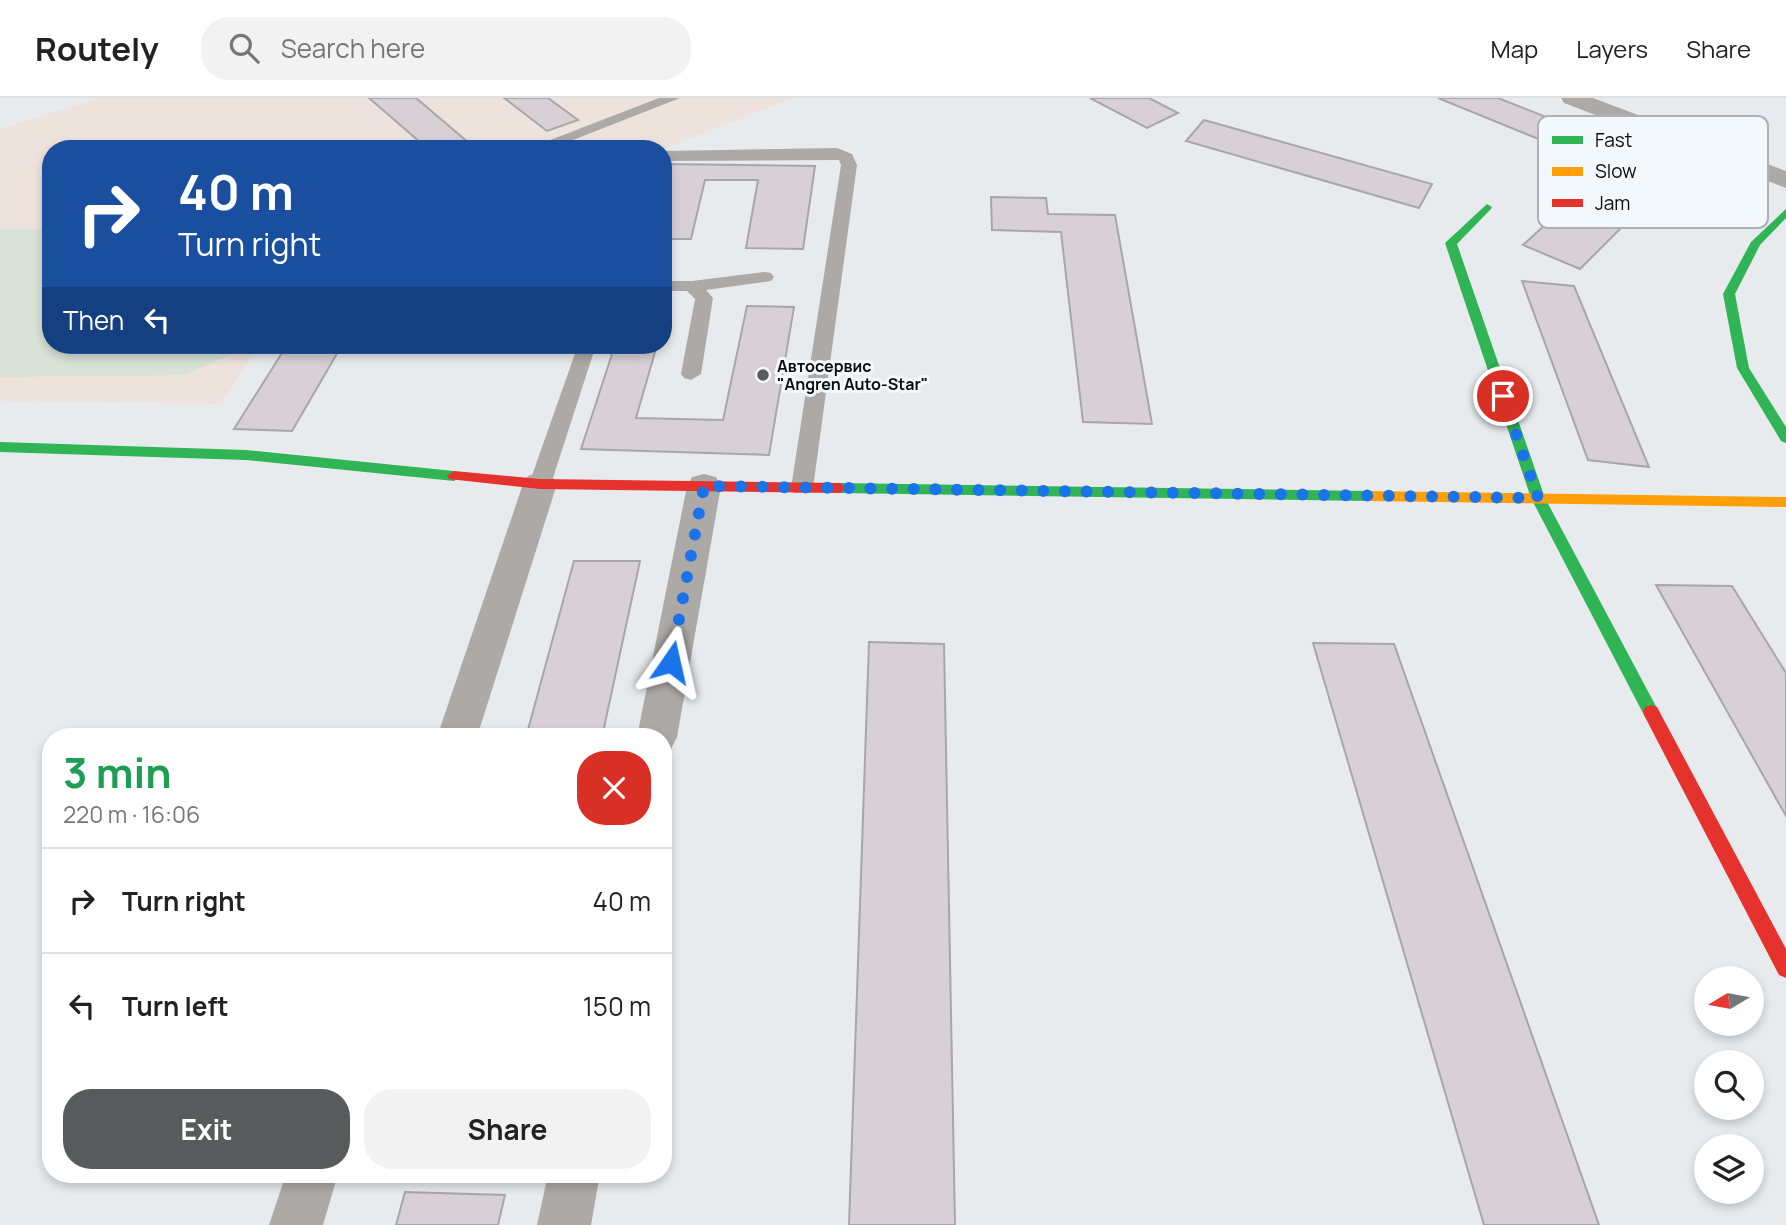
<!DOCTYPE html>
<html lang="en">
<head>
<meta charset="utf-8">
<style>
  :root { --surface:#fff; --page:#f2f2f2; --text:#222; --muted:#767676; --line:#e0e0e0; --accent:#585a5c }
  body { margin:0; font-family:Manrope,sans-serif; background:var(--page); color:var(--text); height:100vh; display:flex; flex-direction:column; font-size:26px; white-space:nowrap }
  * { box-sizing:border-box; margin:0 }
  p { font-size:23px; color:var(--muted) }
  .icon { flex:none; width:38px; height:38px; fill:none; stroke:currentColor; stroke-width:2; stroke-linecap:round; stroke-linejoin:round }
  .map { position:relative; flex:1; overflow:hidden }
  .panel { position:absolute; left:42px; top:630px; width:630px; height:455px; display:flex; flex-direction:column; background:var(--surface); border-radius:28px; box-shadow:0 4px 10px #0003 }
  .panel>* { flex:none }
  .guide { position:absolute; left:42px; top:42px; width:630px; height:214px; border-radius:28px; box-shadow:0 4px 10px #0003; background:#1a4fa0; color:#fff; overflow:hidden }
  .needle { width:46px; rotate:260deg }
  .tools { position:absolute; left:1694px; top:868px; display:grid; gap:14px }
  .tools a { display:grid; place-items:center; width:70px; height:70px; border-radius:50%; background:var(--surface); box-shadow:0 4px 10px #0003; font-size:35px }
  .pin { position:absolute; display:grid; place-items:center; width:60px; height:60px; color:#fff; margin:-30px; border:4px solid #fff; border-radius:50%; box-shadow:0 2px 7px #0007 }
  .me { position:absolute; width:77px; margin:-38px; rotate:11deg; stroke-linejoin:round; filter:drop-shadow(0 0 5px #0008) }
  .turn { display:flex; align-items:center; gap:24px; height:147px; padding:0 21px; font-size:32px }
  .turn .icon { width:91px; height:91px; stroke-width:2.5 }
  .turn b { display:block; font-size:49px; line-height:60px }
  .then { display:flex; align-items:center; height:66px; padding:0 21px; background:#0003; gap:14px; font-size:26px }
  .round { display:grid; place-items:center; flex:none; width:74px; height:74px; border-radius:28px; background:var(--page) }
  .headline { display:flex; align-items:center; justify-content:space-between; height:119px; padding:0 21px }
  h1 { font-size:42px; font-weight:700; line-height:52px; color:#1e9e55 }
  .button { display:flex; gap:14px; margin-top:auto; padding:14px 21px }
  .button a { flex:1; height:80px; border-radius:28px; background:var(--accent); color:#fff; font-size:28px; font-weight:700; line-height:80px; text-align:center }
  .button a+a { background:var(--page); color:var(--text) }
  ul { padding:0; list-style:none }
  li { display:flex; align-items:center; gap:21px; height:105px; padding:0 21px; border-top:2px solid var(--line) }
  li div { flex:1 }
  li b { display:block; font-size:26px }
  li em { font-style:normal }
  header { display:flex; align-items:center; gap:42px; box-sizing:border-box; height:98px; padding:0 35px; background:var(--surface); border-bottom:2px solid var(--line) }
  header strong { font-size:33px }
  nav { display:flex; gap:38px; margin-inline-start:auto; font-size:24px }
  .search { width:490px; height:63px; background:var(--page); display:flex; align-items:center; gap:18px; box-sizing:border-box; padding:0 24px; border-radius:28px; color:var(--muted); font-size:26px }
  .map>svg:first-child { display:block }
  .education { fill:#ede2dc }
  .green { fill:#d8e2d6 }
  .building { fill:#d8d0d5; stroke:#a7a7a9; stroke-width:2 }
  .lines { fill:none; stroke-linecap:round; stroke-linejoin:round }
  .lane { fill:#ada9a6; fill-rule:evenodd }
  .street { fill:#ada9a6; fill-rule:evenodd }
  .fast { fill:#30b455; fill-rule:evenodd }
  .slow { fill:#ff9f0a; fill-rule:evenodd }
  .jam { fill:#e5322d; fill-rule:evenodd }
  .route { stroke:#1a73e8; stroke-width:12; stroke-dasharray:0 21.6 }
  .poi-dot { fill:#585a5c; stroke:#f3f8fd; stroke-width:2.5 }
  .labels { text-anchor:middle; stroke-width:6; stroke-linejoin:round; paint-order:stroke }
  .far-poi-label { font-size:16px; font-weight:bold; fill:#0a0c0d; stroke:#f3f8fd; text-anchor:start }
  .key { fill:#f3f8fd; stroke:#adb1b5; stroke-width:2 }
  .key-label { font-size:19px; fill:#0a0c0d }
</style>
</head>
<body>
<header>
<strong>Routely</strong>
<div class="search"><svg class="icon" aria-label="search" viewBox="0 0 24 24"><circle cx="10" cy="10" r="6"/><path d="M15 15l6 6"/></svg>Search here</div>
<nav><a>Map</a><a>Layers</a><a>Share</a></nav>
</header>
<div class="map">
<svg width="1786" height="1127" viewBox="0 0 1786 1127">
  <rect width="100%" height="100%" fill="#e8ebee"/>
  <!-- education -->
  <path class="education" d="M100 0H793L663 51H51V247H259L221 306 0 303V31Z"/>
  <!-- green -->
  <path class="green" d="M0 131H51V247H246L241 252 184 277 0 279Z"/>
  <!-- building -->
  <path class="building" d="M369 0H416L476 51H428Z
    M504 0H548L578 22 547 33Z
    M1090 0H1149L1178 15 1147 30Z
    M1438 0H1498L1564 26 1541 42Z
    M1204 22 1432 86 1419 110 1186 43Z
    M1625 54 1678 73 1580 171 1523 147Z
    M663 66 815 68 803 151 746 150 758 82H705L691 141H663Z
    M991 99 1046 100 1048 116 1115 117 1152 326 1083 324 1061 134 992 132Z
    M1522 183 1574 188 1649 369 1588 362Z
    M747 208 794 209 769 357 581 351 615 247H657L636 320 723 322Z
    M287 247H342L292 333 234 331Z
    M574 463H640L602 639H526Z
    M1656 487 1732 488 1786 575V718Z
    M869 544 944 546 955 1127H849Z
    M1313 545 1394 546 1599 1127H1484Z
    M405 1094 505 1097 498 1127H396Z"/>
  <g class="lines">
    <!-- lane -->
    <path class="lane" d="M659 0H680L550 51H527Z
      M837 50 852 56 857 67 813 390 810 395H794L791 390 841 67 839 62 663 63V53Z
      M765 174 771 175 774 179 771 183 706 192 713 200 701 276 691 282 684 280 681 276 695 201 687 193H663V183H692Z
      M578 247H596L551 386 548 391H532L529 386Z"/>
    <!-- street -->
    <path class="street" d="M1561 0H1593L1786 73V90L1564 5Z
      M540 374 552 378 557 386 477 639H437L523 386 528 378Z
      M704 376 716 379 721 388 677 639 671 651 663 654V639H637L687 388 692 379Z
      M286 1076H338L323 1127H269Z
      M548 1076H600L591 1127H537Z"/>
    <!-- fast -->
    <path class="fast" d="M1487 106 1492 109 1491 111 1457 146 1545 400 1659 614 1657 619 1651 621 1645 619 1531 400 1445 145Z
      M1786 111V120L1760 147 1735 196 1749 270 1786 329V345L1781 343 1737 270 1723 196 1751 144Z
      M0 344 246 352 454 373 461 378 454 383 246 362 0 354Z
      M840 385 1368 393 1375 398 1368 403 840 395 833 390Z"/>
    <!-- slow -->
    <path class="slow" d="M1368 393 1786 399V409L1368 403 1361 398Z"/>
    <!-- jam -->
    <path class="jam" d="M454 373 540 381 840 385 847 390 840 395 540 391 449 381 447 378Z
      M1651 607 1657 609 1786 851V880L1779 877 1645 619 1643 614 1645 609Z"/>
  </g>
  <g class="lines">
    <!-- route -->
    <path class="route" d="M671 564 704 388 1538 400 1503 298"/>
  </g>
  <!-- markers -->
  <circle class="poi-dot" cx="763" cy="277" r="7"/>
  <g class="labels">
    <!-- far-poi labels -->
    <g class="far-poi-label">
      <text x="777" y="274">Автосервис<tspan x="777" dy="18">"Angren Auto-Star"</tspan></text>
    </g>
  </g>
  <!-- legend -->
  <rect x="1538" y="18" width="230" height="112" rx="10" class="key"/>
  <rect x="1552" y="38" width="31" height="8" fill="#30b455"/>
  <rect x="1552" y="69" width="31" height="9" fill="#ff9f0a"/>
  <rect x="1552" y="101" width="31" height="8" fill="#e5322d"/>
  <g class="key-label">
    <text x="1595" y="49">Fast</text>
    <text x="1595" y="80">Slow</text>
    <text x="1595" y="112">Jam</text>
  </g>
</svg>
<div class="tools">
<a><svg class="needle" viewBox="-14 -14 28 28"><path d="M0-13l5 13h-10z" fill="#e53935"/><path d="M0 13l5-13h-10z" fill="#767676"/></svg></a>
<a><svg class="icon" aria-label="search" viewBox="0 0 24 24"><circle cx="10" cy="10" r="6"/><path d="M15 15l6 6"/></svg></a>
<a><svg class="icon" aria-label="layers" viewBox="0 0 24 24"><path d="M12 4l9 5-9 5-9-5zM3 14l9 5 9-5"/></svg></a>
</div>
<div class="pin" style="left:1503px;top:298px;background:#d93025"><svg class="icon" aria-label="arrive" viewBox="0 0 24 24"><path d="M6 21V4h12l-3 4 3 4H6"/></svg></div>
<svg class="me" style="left:671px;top:564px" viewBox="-20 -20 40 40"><path d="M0-17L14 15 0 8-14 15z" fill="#1a73e8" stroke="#fff" stroke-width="4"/></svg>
<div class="guide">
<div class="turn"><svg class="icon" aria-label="right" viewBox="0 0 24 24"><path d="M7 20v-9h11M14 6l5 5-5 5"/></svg><div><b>40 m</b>Turn right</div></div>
<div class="then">Then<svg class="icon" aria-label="left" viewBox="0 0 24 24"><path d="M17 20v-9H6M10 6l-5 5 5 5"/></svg></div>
</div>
<section class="panel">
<div class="headline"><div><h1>3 min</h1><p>220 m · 16:06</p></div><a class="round" style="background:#d93025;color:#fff"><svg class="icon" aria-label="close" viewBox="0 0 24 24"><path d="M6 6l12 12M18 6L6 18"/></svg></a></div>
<ul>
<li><svg class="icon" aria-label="right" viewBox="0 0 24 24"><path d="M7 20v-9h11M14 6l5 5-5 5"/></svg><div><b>Turn right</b></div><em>40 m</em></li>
<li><svg class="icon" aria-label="left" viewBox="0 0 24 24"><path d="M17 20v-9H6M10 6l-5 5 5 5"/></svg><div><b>Turn left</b></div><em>150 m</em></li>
</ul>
<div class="button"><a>Exit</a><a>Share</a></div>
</section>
</div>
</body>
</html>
